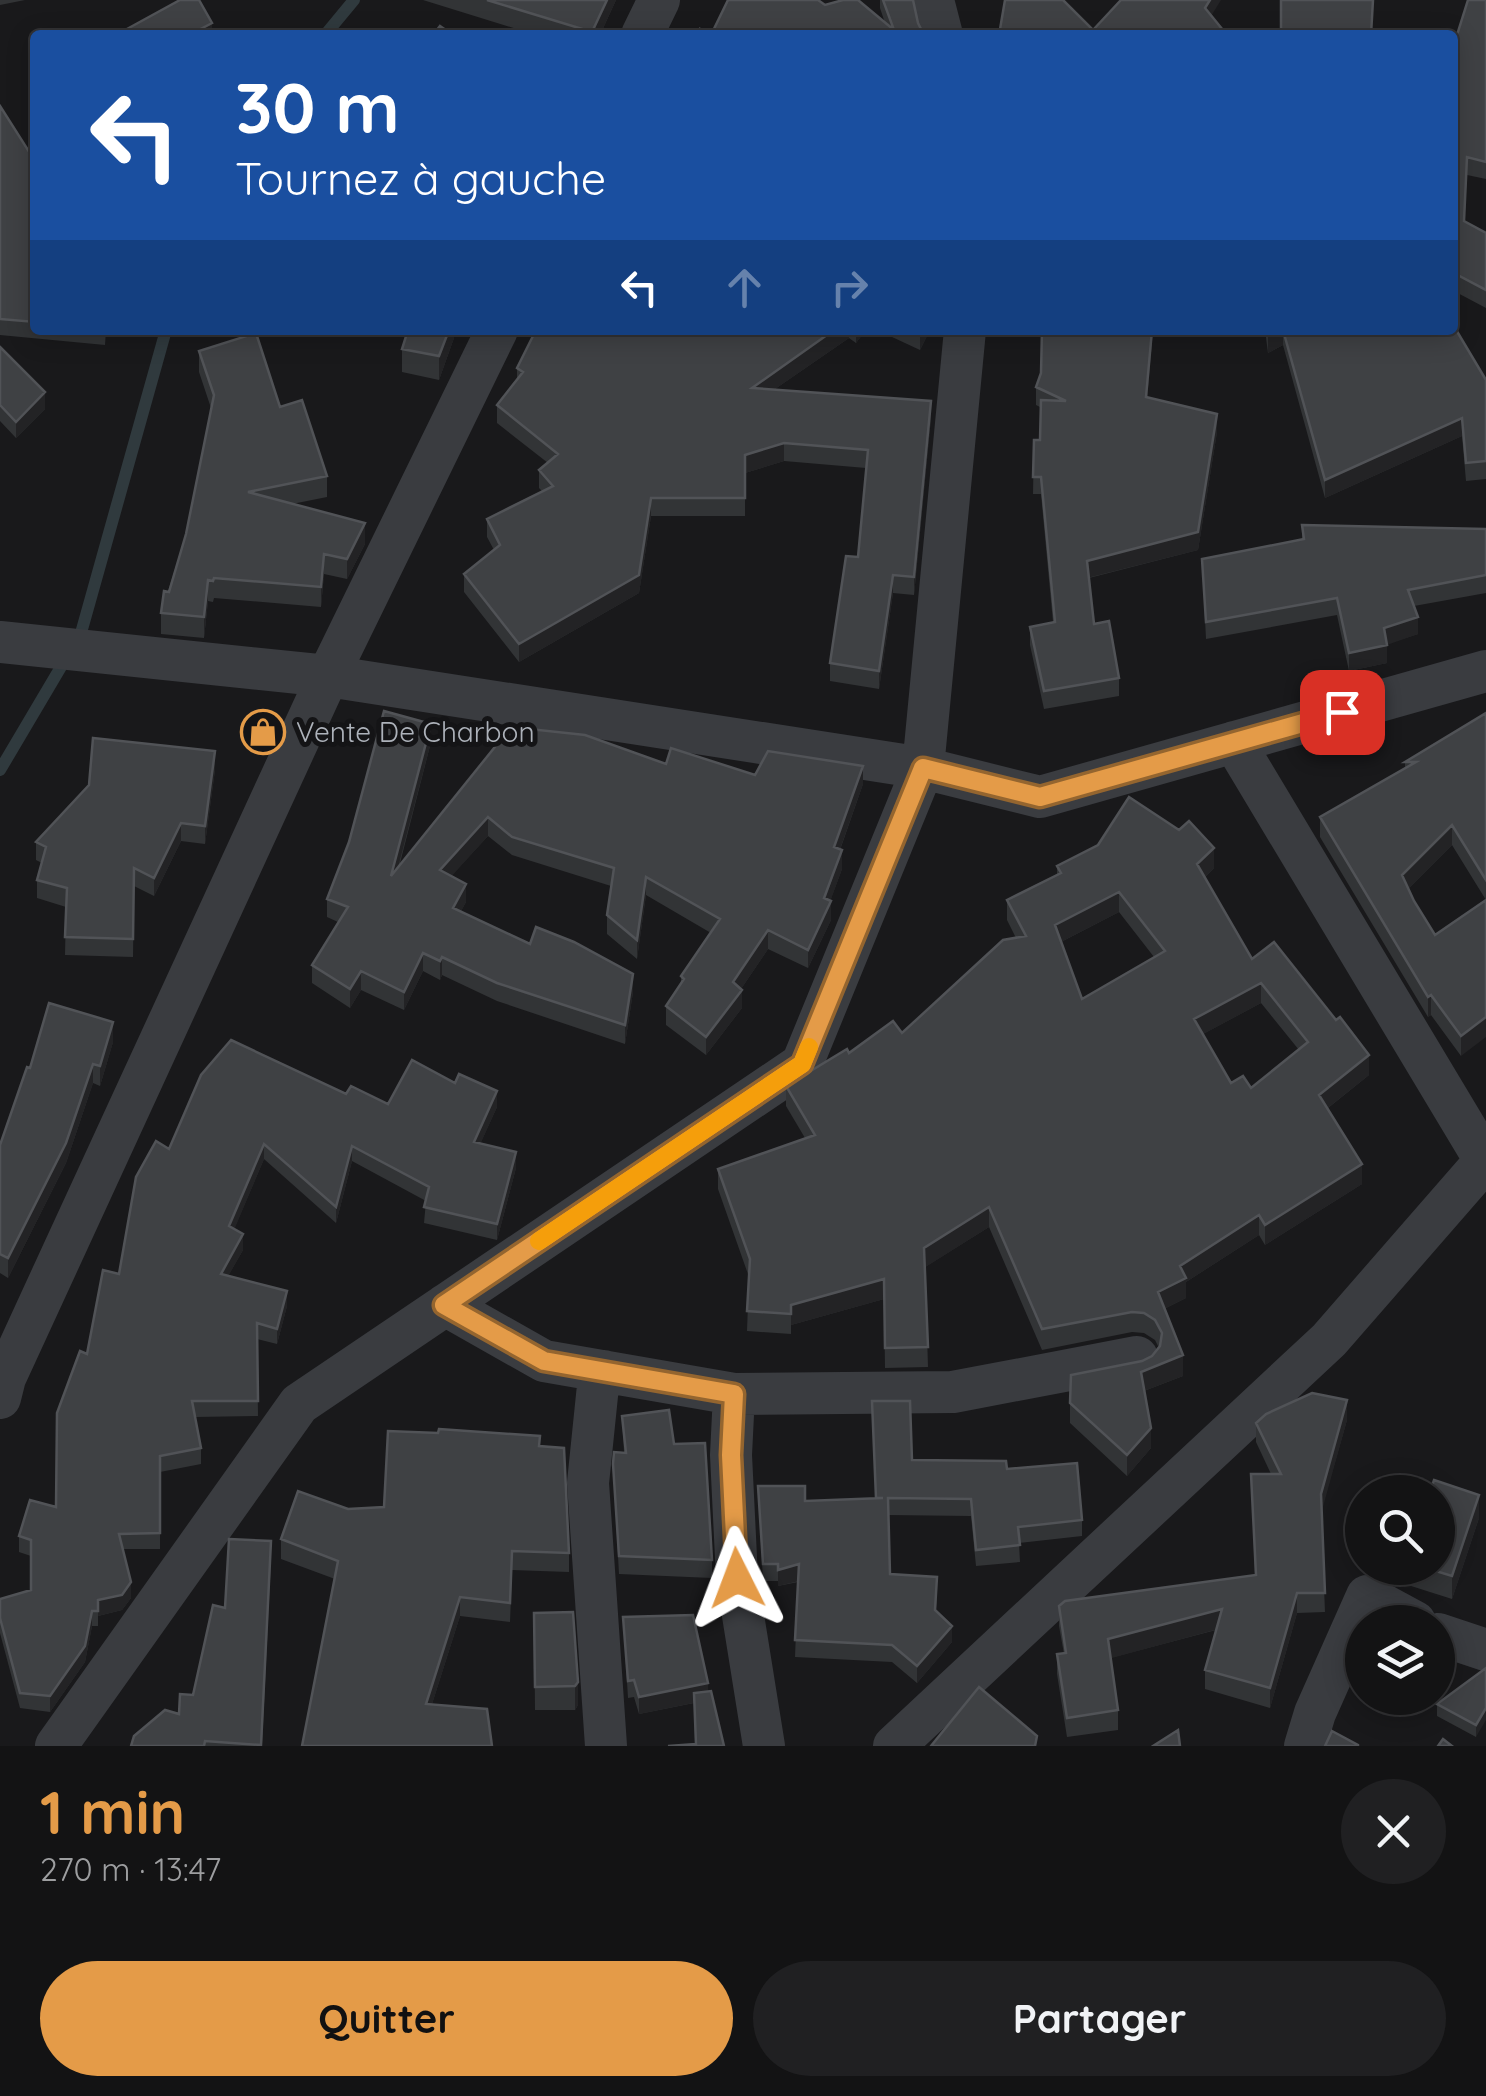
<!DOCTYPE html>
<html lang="fr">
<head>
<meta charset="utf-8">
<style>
  :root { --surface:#131314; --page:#202022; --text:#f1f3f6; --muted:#9d9ea0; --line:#323234; --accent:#e49b48 }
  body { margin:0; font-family:Quicksand,sans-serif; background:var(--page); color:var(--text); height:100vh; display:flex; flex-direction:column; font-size:38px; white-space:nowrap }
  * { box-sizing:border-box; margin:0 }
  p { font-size:32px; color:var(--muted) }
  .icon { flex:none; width:55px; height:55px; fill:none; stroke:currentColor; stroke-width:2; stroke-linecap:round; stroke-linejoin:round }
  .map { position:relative; height:1746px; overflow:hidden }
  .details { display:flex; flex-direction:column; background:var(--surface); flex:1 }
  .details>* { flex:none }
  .banner { position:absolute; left:30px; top:30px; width:1428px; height:305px; border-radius:10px; box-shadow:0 5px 25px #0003,0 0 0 2px var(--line); background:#1a4fa0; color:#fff; overflow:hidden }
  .tools { position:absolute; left:1345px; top:1475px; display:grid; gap:20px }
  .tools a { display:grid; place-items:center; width:110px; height:110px; border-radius:50%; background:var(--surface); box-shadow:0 5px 25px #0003,0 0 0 2px var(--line); font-size:50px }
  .pin { position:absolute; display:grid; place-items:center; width:85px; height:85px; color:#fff; margin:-42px; border-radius:20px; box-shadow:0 5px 15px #0006 }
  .me { position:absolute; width:110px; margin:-55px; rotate:357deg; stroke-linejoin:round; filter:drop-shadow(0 0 8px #0008) }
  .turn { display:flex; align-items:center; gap:35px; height:210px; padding:0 40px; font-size:45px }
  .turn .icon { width:130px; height:130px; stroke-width:2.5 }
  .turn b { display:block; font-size:70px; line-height:85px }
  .lanes { display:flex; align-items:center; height:95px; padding:0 40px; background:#0003; justify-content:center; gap:50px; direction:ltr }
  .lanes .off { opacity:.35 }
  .round { display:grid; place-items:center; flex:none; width:105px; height:105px; border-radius:52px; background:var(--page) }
  .overview { display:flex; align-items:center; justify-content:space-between; height:170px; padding:0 40px }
  h1 { font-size:60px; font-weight:800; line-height:75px; color:var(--accent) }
  .cta { display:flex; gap:20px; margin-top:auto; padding:20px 40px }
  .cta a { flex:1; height:115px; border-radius:60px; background:var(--accent); color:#111; font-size:40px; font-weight:800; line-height:115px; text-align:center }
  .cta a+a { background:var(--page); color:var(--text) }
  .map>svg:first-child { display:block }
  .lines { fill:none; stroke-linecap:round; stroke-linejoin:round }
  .stream { stroke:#303a3e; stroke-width:12 }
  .minor { stroke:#3a3c40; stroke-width:42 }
  .wall { fill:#323436; fill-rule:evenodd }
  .shaded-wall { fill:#232325 }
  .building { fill:#3f4144; stroke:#515357; stroke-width:2.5; fill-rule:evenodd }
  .route-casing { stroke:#94652f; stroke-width:25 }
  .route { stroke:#e49b48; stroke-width:18 }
  .slow { stroke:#f59e0b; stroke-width:18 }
  .labels { text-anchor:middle; stroke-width:10; stroke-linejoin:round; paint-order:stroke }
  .poi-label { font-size:28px; fill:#adb2ba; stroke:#141416; text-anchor:start }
</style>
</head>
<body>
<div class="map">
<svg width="1486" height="1746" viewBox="0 0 1486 1746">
  <rect width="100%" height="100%" fill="#19191b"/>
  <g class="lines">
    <!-- stream -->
    <path class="stream" d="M325 35 354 0
      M0 770 81 633 166 330"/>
    <!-- minor -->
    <path class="minor" d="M933 0 942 35
      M642 35 659 0
      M0 642 328 676 923 768 1040 797 1486 671
      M1234 742 1486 1162
      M445 1305 544 1361 734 1394 953 1392 1137 1357
      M604 1371 599 1376 588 1483 606 1746
      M734 1394 731 1455 737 1578 764 1746
      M0 1398 5 1378 328 676 497 330
      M1438 1634 1486 1650
      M56 1746 299 1404 802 1064 923 768 965 330
      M894 1746 1329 1340 1485 1161
      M1305 1746 1315 1713 1367 1596 1415 1622"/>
  </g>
  <!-- wall -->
  <path class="wall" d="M0 0H25L0 5Z
    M423 0H616L600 35H536Z
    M880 0H913L918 23 924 35H711L825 5 885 23 880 8Z
    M1486 0V179L1467 175 1464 222 1486 233V308L1452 290V51Z
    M0 106 35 161V330H106L105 345 0 335Z
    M454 330V338L439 380 402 372V349Z
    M536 330H866L856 343 849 338 775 389 931 418 914 595 893 593 879 689 830 681V663L858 557 866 468 784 461 745 473V516H651L639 593 519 662 464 592V574L494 550 487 537V519L542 491 539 488V470L548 463 497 423V405L517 381V368Z
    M877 330H930L920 350Z
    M1042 330H1153L1147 398 1217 432 1198 550 1089 578 1094 624 1119 678V696L1044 709 1030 645V627L1053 622 1041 494H1033L1034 440H1040V407L1036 405V387L1041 373Z
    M1265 330H1452L1486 380V479L1466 481 1462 436 1325 498 1283 345 1268 353Z
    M0 347 45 409 16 438 0 421Z
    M199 351 280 407 327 476V497L292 504 365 544 347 579 324 574 321 607 214 598 213 602 208 601 204 638 161 634V613L186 534 211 408 199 372Z
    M1302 525 1486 529V593L1414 606 1418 634 1387 644V663L1349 671 1337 615 1206 639 1202 559 1302 540Z
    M1486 713V900L1452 845 1408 889 1414 901 1435 935 1486 900 1461 1056 1431 1015 1428 1017 1320 837V817L1405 768V762Z
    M511 727 666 764 755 775 863 784 840 850 842 869 830 901 831 920 808 968 768 949 741 989 742 1008 706 1055 666 1025V1006L681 984V976L711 933 646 895 637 959 607 934V915L611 886 512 855 488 836 451 876 466 902 461 911 633 992 625 1044 497 1001 442 975 440 980 423 971 404 1010 361 990 350 1008 312 983V965L338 922 327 917V899L349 842 431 742 399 867Z
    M215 770 205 844 181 841 154 896 134 886 133 957 65 955 66 907 37 898V880L42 863 36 860V842Z
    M1057 866 1214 868 1205 877 1252 959 1369 1075 1328 1108 1362 1184 1265 1245 1259 1235 1186 1282V1298L1164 1309 1183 1376 1144 1391 1151 1448 1127 1476 1070 1423V1403L1152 1356 1159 1348 1155 1340 1144 1333 1132 1332 1042 1350 989 1227 925 1267 928 1367 885 1368 884 1299 791 1325V1334L747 1331 749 1277 718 1189V1169L805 1138 786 1106V1086L849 1053 902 1033 1016 938 1007 920V900L1057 875ZM1119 912 1154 957 1082 999 1061 942ZM1261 1003 1299 1050 1251 1088 1231 1083 1203 1034Z
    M113 1042 100 1086 93 1083 66 1163 8 1278 0 1273V1145L30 1068Z
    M346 1094 388 1104 497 1107 480 1144 516 1168 497 1240 424 1223 426 1201 352 1161 336 1223 264 1159 234 1229 243 1250 228 1276 287 1306 277 1344 257 1339 258 1416 195 1417 201 1448V1464L160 1472V1549H123L131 1598 122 1610 98 1616V1626H92L85 1662 50 1712 20 1708 0 1633V1599L31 1590V1556L19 1552V1536L56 1507 87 1354 169 1149Z
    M622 1416 674 1444 712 1560V1578L619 1574 613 1464 624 1452Z
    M1347 1420 1321 1511 1325 1612 1297 1613 1270 1708 1205 1689V1670L1216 1630 1110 1658 1118 1710V1730L1067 1737 1057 1674V1654H1064L1059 1626V1606L1255 1575 1251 1474H1271L1256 1442V1423Z
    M540 1446 569 1553V1572L512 1570 510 1622 460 1616 432 1704 302 1746 335 1579 281 1559V1539L348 1509 384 1507Z
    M912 1460 1007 1469 1082 1520V1536L1019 1543 1020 1562 976 1566 971 1516 888 1515 890 1574 937 1594 936 1611 952 1642 917 1683 892 1662 795 1657 798 1582 778 1586V1581H763L758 1486 805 1501 876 1499Z
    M1479 1518 1452 1599 1408 1585V1568H1438Z
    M271 1560 262 1746H131L179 1714 193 1695 225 1608Z
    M573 1612 578 1705 575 1710H535L534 1613Z
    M623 1617 708 1683 695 1744 694 1703 639 1714 634 1697 628 1698Z
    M1486 1668 1476 1737 1437 1716V1704Z"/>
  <!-- shaded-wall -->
  <path class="shaded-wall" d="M607 0H616L600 35H592Z
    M1210 0H1221L1205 26V8Z
    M212 23V35H189Z
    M449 330H454V338L439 380V356Z
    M834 330H849V338L752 405V388Z
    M856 330H866L856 343Z
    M921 330H930L920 350V332Z
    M1152 330H1153L1146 415V397Z
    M1278 330H1283V345L1268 353V335Z
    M45 392V409L16 438V422Z
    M931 401V418L914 595V577Z
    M1217 414V432L1198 550 1087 578V561Z
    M1462 418V436L1325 498V480Z
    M784 443V461L745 473V455Z
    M651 498V516L639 593 519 662V644Z
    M365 523V544L347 579V559Z
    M324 554V574L321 607V587Z
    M893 575V593L879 689V671Z
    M208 580V601L204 638V617Z
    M1418 617V634L1384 646V628Z
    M1387 645V663L1349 671V653Z
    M431 724V742L391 894V876Z
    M215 751V770L205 844V826Z
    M863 766V784L834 866V847Z
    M488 817V836L440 889V870Z
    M181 823V841L154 896V878Z
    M1452 825V845L1402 895V875Z
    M1214 848V868L1197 884V864Z
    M842 850V869L827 910 831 901V920L808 968V950Z
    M646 877V895L637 959V940Z
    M466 884V902L453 926V908Z
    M1119 892V912L1055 945V925Z
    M768 930V949L733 1001V982Z
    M423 953V971L404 1010V992Z
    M442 957V975L440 980V961Z
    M361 971V990L350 1008V989Z
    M633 974V992L625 1044V1025Z
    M1261 983V1003L1194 1039V1019Z
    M742 990V1008L706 1055V1037Z
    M1431 995V1015L1428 1017V997Z
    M1486 1017V1037L1461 1056V1036Z
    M113 1022V1042L100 1086V1066Z
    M1369 1055V1075L1319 1115V1095Z
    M93 1064V1083L66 1163 8 1278V1258Z
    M497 1091V1107L474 1158V1142Z
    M264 1144V1159L229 1242V1226Z
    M352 1146V1161L336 1223V1207Z
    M516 1152V1168L497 1240V1224Z
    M1362 1164V1184L1265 1245V1225Z
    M989 1207V1227L924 1268V1248Z
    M1259 1215V1235L1186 1282V1298L1158 1312V1292L1180 1266Z
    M243 1234V1250L221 1289V1274Z
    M884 1279V1299L791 1325V1334V1305Z
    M287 1291V1306L277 1344V1329Z
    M1183 1355V1376L1141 1392V1372Z
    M1347 1400V1420L1321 1514V1494Z
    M1151 1428V1448L1127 1476V1455Z
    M1479 1495V1518L1452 1599V1576Z
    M271 1541V1560L261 1746Z
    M799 1564V1581L778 1586V1570Z
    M131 1582V1598L122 1610 98 1616V1600Z
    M1297 1593V1613L1270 1708V1688Z
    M460 1597V1616L426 1723V1704Z
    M1222 1609V1628L1108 1659V1639Z
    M92 1611V1626L85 1662 50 1712V1696Z
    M952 1626V1642L917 1683V1666Z
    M578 1682V1705L575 1710V1686Z
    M708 1683V1700L639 1714V1697Z
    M1486 1708V1720L1476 1737V1725Z"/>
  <!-- building -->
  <path class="building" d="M180 0H199L212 23 189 35H116Z
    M487 0H607L592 32Z
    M728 0H818L825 5 843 0H858L894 30 883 0H913L918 23 924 35H711Z
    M1005 0H1063L1093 30 1121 0H1210L1205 8 1227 35H999Z
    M1281 0H1373L1371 35H1281Z
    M1468 0H1486V162L1467 157 1464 221 1486 233V290L1452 272V51Z
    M440 26 453 35H433Z
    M700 29 708 35H697Z
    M0 106 35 161V322L0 319Z
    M1452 323 1486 380V461L1466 463 1462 418 1325 480 1283 330H1452Z
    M408 330H449L439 356 402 349Z
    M536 330H834L752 388 931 401 914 577 893 575 879 671 830 663 846 556 858 557 868 450 784 443 745 455V498H651L639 575 519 644 464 574 500 545 487 519 553 486 539 470 558 454 497 405 523 372 517 368Z
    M1042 330H1152L1146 397 1217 414 1198 532 1087 561 1094 624 1109 621 1119 678 1044 691 1030 627 1055 622 1041 477H1033L1034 440H1040L1041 400 1066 401 1036 387 1041 373Z
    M256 333 280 407 302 400 327 476 248 492 365 523 347 559 324 554 321 587 214 578 213 581 208 580 204 617 161 613 164 591 169 592 186 534 214 395 199 351Z
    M0 347 45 392 16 422 0 405Z
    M1302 525 1486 529V575L1408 590 1418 617 1384 628 1387 645 1349 653 1337 598 1206 622 1202 559 1304 539Z
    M384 711 431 724 391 876 511 727 585 735 666 764 671 748 755 775 768 751 863 766 834 847 842 850 824 898 831 901 808 950 768 930 733 982 742 990 706 1037 666 1006 684 979 681 976 720 919 646 877 637 940 607 915 614 868 512 837 488 817 440 870 466 884 453 908 530 944 536 927 574 942 633 974 625 1025 497 983 442 957 440 961 423 953 404 992 361 971 350 989 312 965 348 907 327 899 349 842Z
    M1486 713V880L1452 825 1402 875 1414 901 1435 935 1486 900V1017L1461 1036 1431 995 1428 997 1320 817 1416 762H1405Z
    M93 738 215 751 205 826 181 823 154 878 134 868 133 939 65 937 67 888 37 880 46 847 36 842 89 785Z
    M1129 797 1179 830 1189 821 1214 848 1197 864 1252 959 1274 942 1336 1020 1340 1017 1369 1055 1319 1095 1362 1164 1265 1225 1259 1215 1180 1266 1186 1278 1158 1292 1183 1355 1141 1372 1151 1428 1127 1455 1070 1403 1071 1375 1142 1361 1152 1356 1160 1346 1162 1333 1155 1320 1144 1313 1132 1312 1042 1329 989 1207 924 1248 928 1347 885 1348 884 1279 791 1305V1314L747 1311 750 1259 718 1169 815 1135 786 1086 847 1049 849 1053 893 1021 902 1033 1003 940 1026 936 1007 900 1061 873 1057 866 1098 845ZM1119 892 1165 951 1082 999 1055 925ZM1261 983 1308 1042 1251 1088 1243 1076 1231 1083 1194 1019Z
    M49 1003 113 1022 100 1066 93 1064 66 1143 8 1258 0 1254V1145L27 1067 30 1068Z
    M231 1040 346 1094 351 1086 388 1104 412 1060 455 1083 459 1074 497 1091 474 1142 516 1152 497 1224 424 1207 429 1187 352 1146 336 1207 264 1144 229 1226 243 1234 221 1274 287 1291 277 1329 257 1323 258 1401H192L201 1448 160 1456V1533L119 1534 131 1582 122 1595 98 1600V1611H92L85 1646 50 1696 20 1693 0 1618V1599L31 1590V1540L19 1536 30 1500 56 1507 57 1413 80 1351 87 1354 103 1270 119 1274 136 1177 156 1141 169 1149 201 1075Z
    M1312 1393 1347 1400 1321 1494 1325 1593H1297L1270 1688 1205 1670 1222 1609 1108 1639 1118 1710 1067 1718 1057 1654 1066 1653 1059 1606 1065 1601 1256 1575 1251 1474H1281L1256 1423 1266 1414Z
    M872 1401H910L912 1460 1006 1461 1007 1469 1077 1463 1082 1520 1018 1527 1020 1545 976 1550 971 1499 888 1498 890 1574 937 1577 935 1610 952 1626 917 1666 892 1645 795 1640 799 1564 778 1570V1564H763L758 1486H805V1501L883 1498H876Z
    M669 1410 674 1444 705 1443 712 1560 619 1556 613 1464 614 1452 626 1453 622 1416Z
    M439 1429 540 1436 539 1446 564 1448 569 1553 512 1551 510 1603 460 1597 426 1704 487 1709 492 1746H302L338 1561 281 1539 298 1491 348 1509 384 1507 388 1431 438 1433Z
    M1434 1480 1479 1495 1452 1576 1426 1568H1438V1492H1430Z
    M229 1539 271 1541 261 1745 205 1741 204 1746H131L134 1736 165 1710 179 1714 180 1694 193 1695 213 1605 225 1608Z
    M573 1612 578 1682 575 1686 535 1687 534 1613Z
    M693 1615 708 1683 639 1697 634 1680 628 1681 623 1617Z
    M1486 1668V1708L1476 1725 1437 1704Z
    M979 1687 1037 1736 1035 1746H931Z
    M711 1691 724 1746H668L696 1744 694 1693Z
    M1178 1730 1180 1746H1153Z
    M1332 1731 1358 1745V1746H1325Z
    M1443 1739 1452 1746H1438Z"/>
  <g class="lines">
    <defs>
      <path id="route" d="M737 1578 731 1455 734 1394 544 1361 444 1305 802 1064 923 768 1040 797 1342 712"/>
    </defs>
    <!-- route casing -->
    <use href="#route" class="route-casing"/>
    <!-- route -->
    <use href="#route" class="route"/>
    <!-- slow -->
    <path class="slow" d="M539 1241 802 1064 809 1047"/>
  </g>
  <!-- icons -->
  <defs>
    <symbol id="shop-ring" viewBox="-11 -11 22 22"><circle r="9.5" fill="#141416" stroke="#e49b48" stroke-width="1.5"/><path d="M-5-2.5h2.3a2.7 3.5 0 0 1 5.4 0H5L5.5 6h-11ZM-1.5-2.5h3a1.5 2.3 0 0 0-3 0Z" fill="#e49b48"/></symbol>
  </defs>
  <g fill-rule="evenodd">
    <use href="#shop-ring" x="238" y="707" width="50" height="50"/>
  </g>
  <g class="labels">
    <!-- poi labels -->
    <g class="poi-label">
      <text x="296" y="742">Vente De Charbon</text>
    </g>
  </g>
</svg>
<div class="tools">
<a><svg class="icon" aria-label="search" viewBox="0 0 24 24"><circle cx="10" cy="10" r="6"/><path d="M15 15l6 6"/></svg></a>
<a><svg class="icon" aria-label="layers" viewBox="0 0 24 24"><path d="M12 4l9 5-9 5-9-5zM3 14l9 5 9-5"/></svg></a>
</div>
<div class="pin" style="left:1342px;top:712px;background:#d93025"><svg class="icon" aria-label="arrive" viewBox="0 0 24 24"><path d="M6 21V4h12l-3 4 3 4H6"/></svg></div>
<svg class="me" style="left:737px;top:1578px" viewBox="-20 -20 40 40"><path d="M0-17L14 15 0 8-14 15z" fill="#e49b48" stroke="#fff" stroke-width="4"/></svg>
<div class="banner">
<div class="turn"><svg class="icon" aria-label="left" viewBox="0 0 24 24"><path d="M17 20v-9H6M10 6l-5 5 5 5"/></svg><div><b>30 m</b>Tournez à gauche</div></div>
<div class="lanes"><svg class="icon" aria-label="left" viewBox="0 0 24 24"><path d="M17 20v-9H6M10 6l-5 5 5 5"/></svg><svg class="icon off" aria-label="ahead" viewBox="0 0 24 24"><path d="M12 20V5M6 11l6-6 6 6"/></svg><svg class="icon off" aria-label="right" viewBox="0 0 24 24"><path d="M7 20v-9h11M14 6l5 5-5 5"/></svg></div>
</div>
</div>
<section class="details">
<div class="overview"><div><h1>1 min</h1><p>270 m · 13:47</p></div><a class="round"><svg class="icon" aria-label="close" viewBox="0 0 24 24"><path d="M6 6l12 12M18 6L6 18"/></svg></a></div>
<div class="cta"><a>Quitter</a><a>Partager</a></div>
</section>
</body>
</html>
